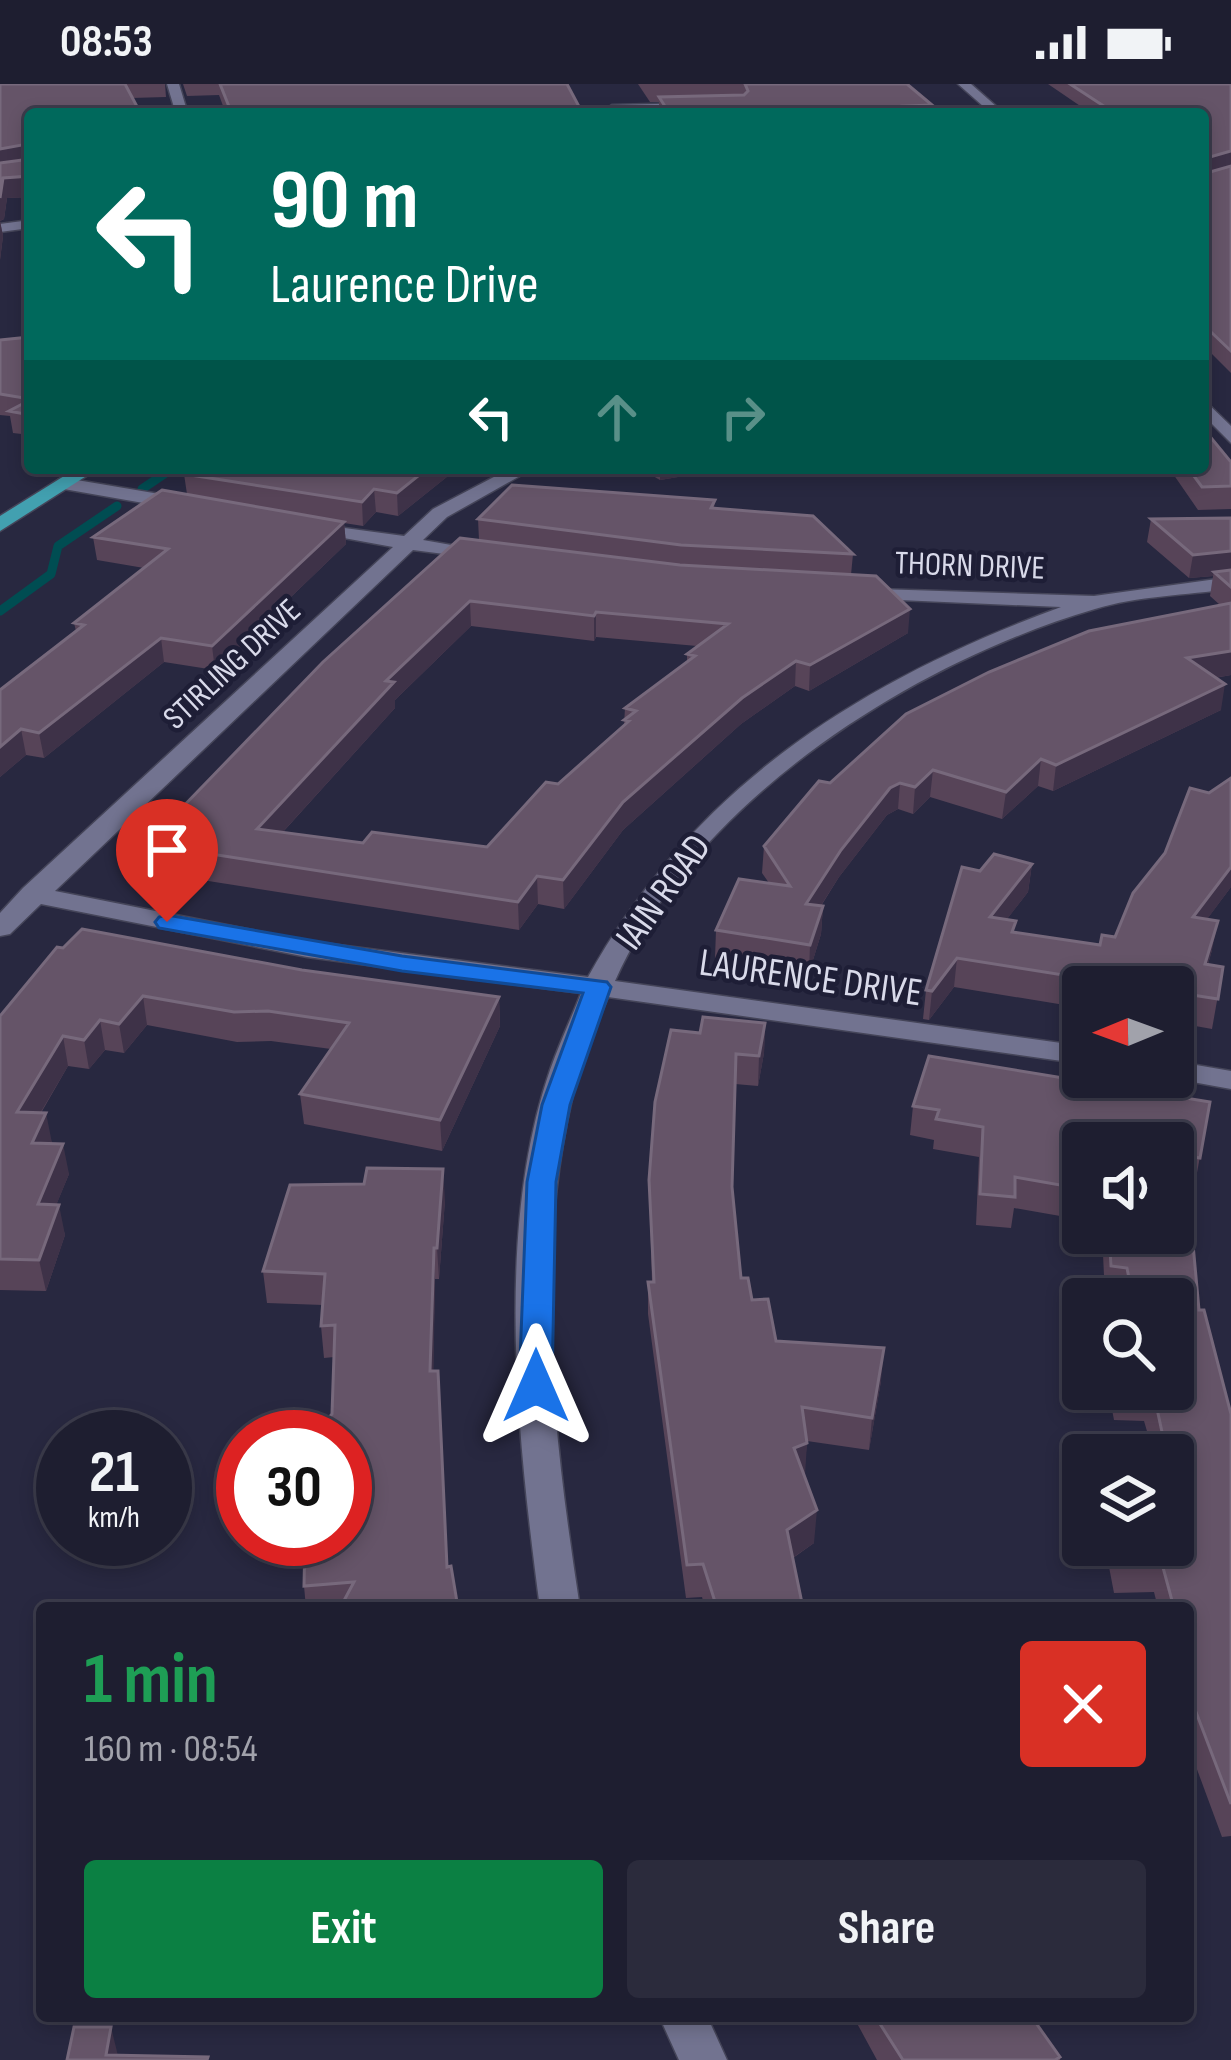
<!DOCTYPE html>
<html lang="en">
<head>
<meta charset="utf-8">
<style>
  :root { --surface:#1e1e30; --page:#2b2b3c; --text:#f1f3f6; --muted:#a1a2ab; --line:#3c3c4c; --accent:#0b8043 }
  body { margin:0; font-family:"Sofia Sans Condensed",sans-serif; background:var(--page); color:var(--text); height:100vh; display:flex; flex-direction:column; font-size:45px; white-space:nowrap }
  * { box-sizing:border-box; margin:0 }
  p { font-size:39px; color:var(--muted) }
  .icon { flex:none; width:66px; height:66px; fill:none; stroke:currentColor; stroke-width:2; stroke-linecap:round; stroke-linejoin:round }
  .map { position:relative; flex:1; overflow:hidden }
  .side { position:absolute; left:36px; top:1518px; width:1158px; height:420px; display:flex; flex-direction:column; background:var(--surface); border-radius:12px; box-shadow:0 6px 18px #0003,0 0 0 3px var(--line) }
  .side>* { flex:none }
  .hud { position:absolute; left:24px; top:24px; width:1185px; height:366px; border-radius:12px; box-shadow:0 6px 18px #0003,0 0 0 3px var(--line); background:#00695c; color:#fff; overflow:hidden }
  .needle { width:78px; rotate:269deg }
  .tools { position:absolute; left:1062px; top:882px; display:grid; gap:24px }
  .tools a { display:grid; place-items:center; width:132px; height:132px; border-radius:12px; background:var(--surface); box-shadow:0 6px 18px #0003,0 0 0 3px var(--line); font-size:60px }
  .speed { position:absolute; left:36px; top:1326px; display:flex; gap:24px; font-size:60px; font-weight:700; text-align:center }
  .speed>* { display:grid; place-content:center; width:156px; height:156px; border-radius:50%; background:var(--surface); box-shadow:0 6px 18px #0003,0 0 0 3px var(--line); line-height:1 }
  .speed small { font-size:30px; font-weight:400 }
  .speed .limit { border:18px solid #d22; background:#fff; color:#111 }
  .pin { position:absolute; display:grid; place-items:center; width:102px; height:102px; color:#fff; margin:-123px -51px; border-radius:50% 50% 50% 0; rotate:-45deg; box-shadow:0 0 12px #0007 }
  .pin .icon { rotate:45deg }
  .me { position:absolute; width:132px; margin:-66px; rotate:0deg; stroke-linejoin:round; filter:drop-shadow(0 0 9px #0008) }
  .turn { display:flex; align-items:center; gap:42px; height:252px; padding:0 48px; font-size:54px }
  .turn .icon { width:156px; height:156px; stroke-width:2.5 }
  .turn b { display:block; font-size:84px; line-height:102px }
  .lanes { display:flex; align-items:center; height:114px; padding:0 48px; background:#0003; justify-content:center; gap:60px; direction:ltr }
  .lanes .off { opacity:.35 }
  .round { display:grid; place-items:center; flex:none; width:126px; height:126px; border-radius:12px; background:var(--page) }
  .summary { display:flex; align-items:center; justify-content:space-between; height:204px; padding:0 48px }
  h1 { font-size:72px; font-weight:700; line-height:90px; color:#1e9e55 }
  .button { display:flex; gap:24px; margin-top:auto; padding:24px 48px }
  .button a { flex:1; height:138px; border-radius:12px; background:var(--accent); color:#fff; font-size:48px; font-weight:700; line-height:138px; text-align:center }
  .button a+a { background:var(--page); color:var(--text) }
  .status { display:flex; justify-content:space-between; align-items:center; height:84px; padding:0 60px; background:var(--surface); direction:ltr }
  .status svg { height:33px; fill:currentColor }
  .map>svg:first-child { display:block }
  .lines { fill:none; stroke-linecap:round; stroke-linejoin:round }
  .stream { stroke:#004d52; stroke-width:9 }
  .minor-casing { stroke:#454559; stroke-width:3 }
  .primary-casing { stroke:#454559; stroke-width:3 }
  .minor { fill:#727390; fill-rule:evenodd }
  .primary { fill:#42a0b0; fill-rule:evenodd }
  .wall { fill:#574458; fill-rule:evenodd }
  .shaded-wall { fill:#3e3248 }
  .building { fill:#655468; stroke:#77697c; stroke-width:3; fill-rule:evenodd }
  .route { fill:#1a73e8; stroke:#114b97; stroke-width:3 }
  .labels { text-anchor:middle; stroke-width:9; stroke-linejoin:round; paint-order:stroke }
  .far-street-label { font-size:33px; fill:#d9daea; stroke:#1e1e36 }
  .street-label { font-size:39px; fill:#d9daea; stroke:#1e1e36 }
</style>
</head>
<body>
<div class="status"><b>08:53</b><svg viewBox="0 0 49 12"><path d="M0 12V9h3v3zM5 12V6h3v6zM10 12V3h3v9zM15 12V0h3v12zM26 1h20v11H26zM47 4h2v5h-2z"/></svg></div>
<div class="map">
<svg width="1231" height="1976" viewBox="0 0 1231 1976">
  <rect width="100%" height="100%" fill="#282840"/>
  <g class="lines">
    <!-- stream -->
    <path class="stream" d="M142 405 173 384
      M0 527 51 490 58 462 117 422"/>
    <defs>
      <path id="minor" d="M167 0H179L188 30H176Z
        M958 0H971L1005 30H992Z
        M697 19 701 26 606 25 612 21Z
        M30 136V144L0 148V140Z
        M1203 315 1231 342V359L1203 331Z
        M511 384H534L447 433 423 456 491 468V476L413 466 55 807 307 857 588 893C694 702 860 597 1061 523L854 514 843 508 847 504 1094 512 1231 493V505C1187 511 1137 512 1095 525 911 579 695 717 615 897L1083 962V980L608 913C598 938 585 964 578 991 531 1164 553 1349 580 1524H540C518 1358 494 1147 550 986 559 960 571 935 581 909L307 873 41 820 10 850 0 852V829L23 804 393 463 300 446V438L404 452 433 425Z
        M65 394 189 415 199 421 189 427 58 404V396Z
        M1173 977 1231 987V1005L1165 993H1173Z
        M659 1932H707L727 1976H679Z"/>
      <path id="primary" d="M77 384H99L0 447V432Z"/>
    </defs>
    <!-- minor casing -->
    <use href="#minor" class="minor-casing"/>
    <!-- primary casing -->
    <use href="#primary" class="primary-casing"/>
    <!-- minor -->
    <use href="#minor" class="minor"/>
    <!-- primary -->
    <use href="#primary" class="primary"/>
  </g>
  <!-- wall -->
  <path class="wall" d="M0 0H165L166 13 132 14 30 30V113L7 114 4 135 0 137 3 152 0 176Z
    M183 0H567L583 30H226L219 11 187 12Z
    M638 0H907L932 21 931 30H659V18H650Z
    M1048 0H1231V289L1208 266H1203V30H1092Z
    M30 253V351L13 349 10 332 0 331V256Z
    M1231 378V425L1198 426 1169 384H1203Z
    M192 384H458L398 432 376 428 363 442 344 439 346 460 215 586 164 578 44 674 26 671 0 693V606L76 547 74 539 144 484 97 476 93 453 187 410 184 390Z
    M639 384H732L660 396Z
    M715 416 714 424 853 470 851 491 908 549 809 607 795 602 741 640 623 746 564 825 538 820 519 846 151 788 147 760 173 733 479 456 478 435ZM471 542 594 557 596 553 697 562 687 570V578L625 624 624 641 487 763 363 759 283 748 395 624V616Z
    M1231 434V591L1215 594 1221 626 1053 707 1038 702 1002 735 930 713 913 730 898 725 887 731 839 793 821 822H823L821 850 809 889 715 874 716 846 769 799 762 789 764 762 830 699 1220 521 1210 512 1213 492 1189 494 1147 458 1151 435Z
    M1032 780 1028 808 1007 835 1014 848 1100 861 1115 853 1231 803 1207 835 1212 866 1208 880 1223 883 1212 945 1173 938V903H1083V924L954 903 929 936 923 935 926 906 980 787Z
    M302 886 499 913 500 942 442 1067 304 1040 300 1010 331 965 271 957 237 958 147 941 124 969 105 966 89 985 68 982 41 1029 52 1059 69 1090 56 1121 65 1151 46 1207 0 1206V932Z
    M765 939 764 969 758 1002 735 1000 732 1103 741 1194 776 1257 881 1297 869 1366 807 1357 804 1392 814 1459 793 1474 803 1524H705L702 1513 686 1514 648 1230V1198H652L649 1096 700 949Z
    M1210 1018 1194 1105 1188 1104 1199 1226 1231 1330V1752L1222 1753 1188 1661V1524H1158L1154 1508 1114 1509 1105 1462 1173 1461V1371H1154L1144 1337 1114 1336 1108 1305H1173V1215L1105 1213 1102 1149H1173L1083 1059V1136L1014 1124 1011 1144 976 1141 979 1073 933 1065 934 1056 910 1051 913 1022Z
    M445 1116 439 1195H435L433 1287 448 1483 458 1524H306L304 1502 332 1330 334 1273 324 1274 321 1242 323 1221 267 1219 263 1187Z
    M853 1932H1031L1060 1973V1976H877Z"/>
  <!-- shaded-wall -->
  <path class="shaded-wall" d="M27 60 30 80 0 86V65Z
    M1231 67V82L1203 90V75Z
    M30 92V113L7 114 4 135 0 137 3 152 0 176V114L3 94Z
    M428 384H458L398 432 397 409Z
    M660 384H732L660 396Z
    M374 405 376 428 363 442 362 418Z
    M344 438 346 460 215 586 212 562Z
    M1231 467V490L1214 488 1213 492 1189 494 1193 471Z
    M470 517 471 542 395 616V624L261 772 257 745 386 597Z
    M910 525 908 549 809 607 810 581Z
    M596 528V553L594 557V532Z
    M161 554 164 578 44 674 39 649Z
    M1231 567V591L1183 599 1187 574Z
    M796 577 795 602 741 640 623 746 564 825 563 796 623 718 742 614Z
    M1225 600 1221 626 1053 707 1056 681Z
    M21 645 26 671 0 693V663Z
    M1041 675 1038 702 1002 735 1006 708Z
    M933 686 930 713 913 730 915 703Z
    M900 699 898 725 887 731 839 793 804 848 806 820 841 766 890 704Z
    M1032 780 1028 808 987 861 990 833Z
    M1231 783V803L1188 861 1193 833Z
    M537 792 538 820 519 846 518 818Z
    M823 822 821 850 809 889 810 861Z
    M1218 837 1212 866 1200 909 1205 880Z
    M957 874 954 903 929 936 932 907Z
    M143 912 147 941 124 969 119 940Z
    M499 913 500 942 442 1067 440 1036Z
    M100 936 105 966 89 985 84 956Z
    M765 939 764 969 758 1002 759 972Z
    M63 952 68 982 23 1058 17 1028Z
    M46 1029 52 1059H32Z
    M63 1060 69 1090 44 1151 38 1120Z
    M443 1085 445 1116 439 1195 437 1164Z
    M59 1121 65 1151 46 1207 39 1176Z
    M434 1164 435 1195 433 1319 430 1287Z
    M884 1264 881 1297 869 1366 872 1334Z
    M807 1359 805 1391 791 1397 794 1364Z
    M817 1426 814 1459 785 1479 787 1446Z
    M427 1932H462L428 1941Z
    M111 1943 119 1976 106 1971Z"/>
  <!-- building -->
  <path class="building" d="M0 0H125L141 30H30V63L27 60 0 65Z
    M220 0H567L583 30H232Z
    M745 0H907L932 21 904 22 913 30H670L659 13 744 11 748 7Z
    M1070 0H1231V67L1203 75V30H1116Z
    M30 75V92L3 94 0 114V79Z
    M1231 82V267L1211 248 1203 246V90Z
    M30 253V315L0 310V256Z
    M30 316V331L9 327Z
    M1203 344 1231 378V402L1202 403 1188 384H1203Z
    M192 384H428L397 409 374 405 362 418 184 390Z
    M512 401 715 416 711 424 813 432 853 470 681 461 478 435Z
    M162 406 344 438 212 562 161 554 39 649 21 645 0 663V606L84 541 74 539 168 465 93 453Z
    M1231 434V467L1193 471 1151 435Z
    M460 454 680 481 876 492 910 525 810 581 796 577 742 614 623 718 563 796 537 792 518 818 147 760 152 730 173 733 323 578ZM470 517 594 532 596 528 728 540 687 570 695 572 625 624 636 627 624 636 629 637 558 700 546 698 487 763 372 748 363 759 257 745 394 598 386 597Z
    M1231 486V503L1214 488Z
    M1231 519V567L1187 574 1225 600 1056 681 1041 675 1006 708 933 686 915 703 900 699 890 704 841 766 806 820 823 822 810 861 716 846 739 795 790 802 764 762 819 697 830 699 906 630 989 588 1089 547Z
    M1231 694V783L1193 833 1218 837 1205 880 1223 883 1218 915 1173 908V903H1139L957 874 932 907 926 906 962 783 980 787 994 770 1032 780 990 833 1016 837 1012 848 1100 861 1102 851 1115 853 1133 809 1165 769 1190 704 1209 709Z
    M82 845 302 886 499 913 440 1036 300 1010 349 939 268 927 234 928 143 912 119 940 100 936 84 956 63 952 17 1028 46 1029 32 1059 63 1060 38 1120 59 1121 39 1176 0 1175V932L57 863 63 864Z
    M703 933 765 939 759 972 736 970 732 1103 741 1194H748L752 1216 768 1215 776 1257 884 1264 872 1334 802 1323 807 1359 794 1364 817 1426 787 1446 803 1524H717L703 1480 687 1481 648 1198H654L649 1096 655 1018 671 946 700 949Z
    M929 972 1210 1018 1200 1074 1185 1072 1199 1226H1204L1231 1330V1720L1188 1607V1602H1194L1188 1578V1524H1174L1161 1476H1121L1117 1461H1173V1430H1181L1173 1396V1371H1167L1154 1311 1151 1305H1173V1215H1133L1127 1184 1111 1182 1109 1149H1173V1059H1083V1105L1015 1093V1113L980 1110 983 1043 936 1035 939 1026 913 1022Z
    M367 1084 443 1085 437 1164H434L430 1287H438L447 1483 451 1482 458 1524H340L354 1498 304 1502 305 1455H345V1353H322V1342L332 1330 335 1241 321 1242 325 1190 263 1187 290 1101 364 1100Z
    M875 1932H1031L1060 1973 1055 1976H903Z
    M74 1943H111L106 1971 208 1973 207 1976H67Z"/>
  <!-- route -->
  <path class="route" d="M167 831 402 872 607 898 611 903 570 1021 556 1098 552 1302 547 1310H524L519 1302 527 1098 542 1021 583 909 402 887 159 844 155 838 159 833Z"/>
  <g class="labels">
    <!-- far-street labels -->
    <g class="far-street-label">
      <text transform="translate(970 480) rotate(2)" y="12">THORN DRIVE</text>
      <text transform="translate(231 579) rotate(-43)" y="12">STIRLING DRIVE</text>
    </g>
    <!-- street labels -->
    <g class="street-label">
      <text transform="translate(662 807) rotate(-54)" y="14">IAIN ROAD</text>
      <text transform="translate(811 892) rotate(8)" y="14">LAURENCE DRIVE</text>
    </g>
  </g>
</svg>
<div class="tools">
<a><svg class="needle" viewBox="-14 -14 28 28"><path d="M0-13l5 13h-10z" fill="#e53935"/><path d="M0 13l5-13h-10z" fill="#a1a2ab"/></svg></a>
<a><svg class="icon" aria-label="sound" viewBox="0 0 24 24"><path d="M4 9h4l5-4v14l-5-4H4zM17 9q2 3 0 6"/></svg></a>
<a><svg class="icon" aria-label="search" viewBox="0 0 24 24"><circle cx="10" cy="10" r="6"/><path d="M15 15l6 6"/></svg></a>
<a><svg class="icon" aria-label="layers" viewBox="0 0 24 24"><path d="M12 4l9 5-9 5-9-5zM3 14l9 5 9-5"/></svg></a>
</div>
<div class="speed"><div>21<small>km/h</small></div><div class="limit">30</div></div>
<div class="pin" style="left:167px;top:838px;background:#d93025"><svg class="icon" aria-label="arrive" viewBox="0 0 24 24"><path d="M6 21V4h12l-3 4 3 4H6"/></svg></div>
<svg class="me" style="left:536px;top:1302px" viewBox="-20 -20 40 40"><path d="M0-17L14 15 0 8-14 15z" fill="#1a73e8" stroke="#fff" stroke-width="4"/></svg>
<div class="hud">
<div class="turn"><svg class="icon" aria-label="left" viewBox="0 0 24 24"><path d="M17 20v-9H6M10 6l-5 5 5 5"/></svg><div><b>90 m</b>Laurence Drive</div></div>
<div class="lanes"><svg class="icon" aria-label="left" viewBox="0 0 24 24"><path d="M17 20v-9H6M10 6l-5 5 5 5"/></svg><svg class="icon off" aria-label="ahead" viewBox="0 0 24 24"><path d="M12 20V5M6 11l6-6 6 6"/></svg><svg class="icon off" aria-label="right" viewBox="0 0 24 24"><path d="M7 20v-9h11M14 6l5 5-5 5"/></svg></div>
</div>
<section class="side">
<div class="summary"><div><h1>1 min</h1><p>160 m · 08:54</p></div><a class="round" style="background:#d93025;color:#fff"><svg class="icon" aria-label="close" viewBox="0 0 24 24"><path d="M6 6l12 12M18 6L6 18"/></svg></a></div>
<div class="button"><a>Exit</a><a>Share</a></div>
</section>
</div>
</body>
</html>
